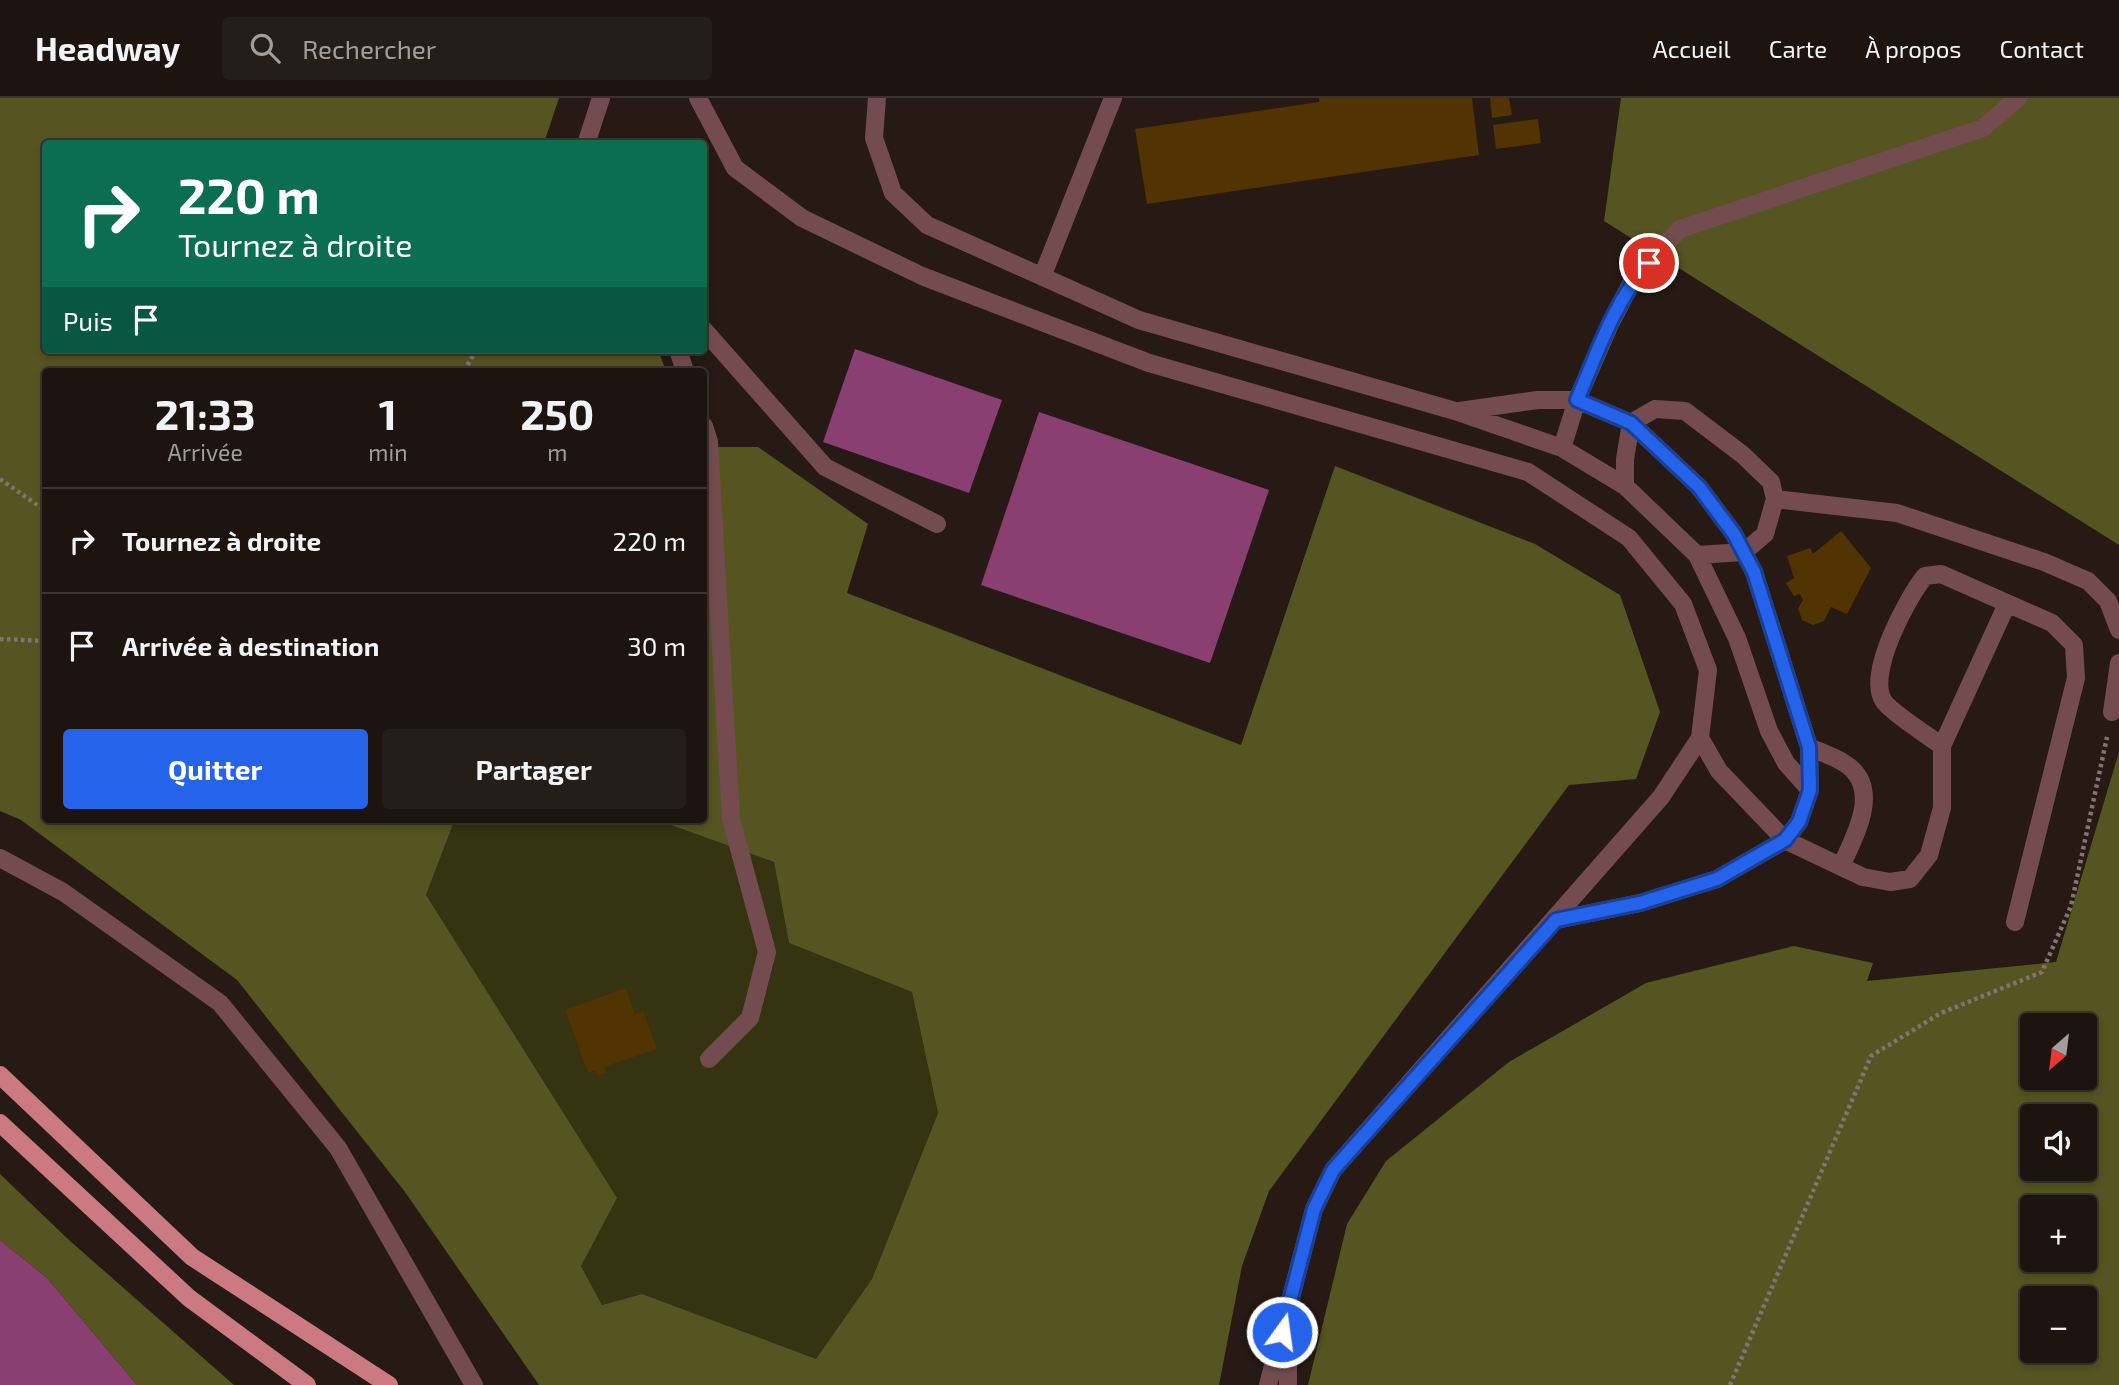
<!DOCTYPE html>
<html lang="fr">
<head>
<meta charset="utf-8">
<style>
  :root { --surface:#1d140f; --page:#251d18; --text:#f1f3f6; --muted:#a09e9e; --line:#3b332f; --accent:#2563eb }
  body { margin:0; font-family:"Exo 2",sans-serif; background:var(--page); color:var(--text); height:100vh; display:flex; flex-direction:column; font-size:26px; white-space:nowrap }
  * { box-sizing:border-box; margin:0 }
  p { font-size:23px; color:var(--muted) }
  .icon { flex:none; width:38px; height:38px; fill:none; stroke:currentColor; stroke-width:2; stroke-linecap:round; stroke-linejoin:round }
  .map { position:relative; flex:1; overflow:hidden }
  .panel { position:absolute; left:42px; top:270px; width:665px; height:455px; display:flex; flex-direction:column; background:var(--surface); border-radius:7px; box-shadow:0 4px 10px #0003,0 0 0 2px var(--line) }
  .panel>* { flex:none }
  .banner { position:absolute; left:42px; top:42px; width:665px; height:214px; border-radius:7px; box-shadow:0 4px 10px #0003,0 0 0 2px var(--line); background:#0b6e4f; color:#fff; overflow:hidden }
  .needle { width:46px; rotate:208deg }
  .tools { position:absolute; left:2020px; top:915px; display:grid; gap:14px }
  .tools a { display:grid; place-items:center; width:77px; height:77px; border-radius:7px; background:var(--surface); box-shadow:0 4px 10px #0003,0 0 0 2px var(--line); font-size:35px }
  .pin { position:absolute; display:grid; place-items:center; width:60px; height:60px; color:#fff; margin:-30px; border:4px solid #fff; border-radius:50%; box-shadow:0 2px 7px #0007 }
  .me { position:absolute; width:77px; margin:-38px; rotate:14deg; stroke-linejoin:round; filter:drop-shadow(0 0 5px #0008) }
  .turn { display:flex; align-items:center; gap:24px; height:147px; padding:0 21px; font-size:32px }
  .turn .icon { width:91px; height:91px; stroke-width:2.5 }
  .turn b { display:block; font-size:49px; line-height:60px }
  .then { display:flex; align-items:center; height:66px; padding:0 21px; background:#0003; gap:14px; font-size:26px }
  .eta { display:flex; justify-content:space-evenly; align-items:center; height:119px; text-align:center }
  .eta b { font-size:42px; font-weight:700; line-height:49px }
  .button { display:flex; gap:14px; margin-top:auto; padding:14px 21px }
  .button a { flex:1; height:80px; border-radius:7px; background:var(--accent); color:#fff; font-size:28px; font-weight:700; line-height:80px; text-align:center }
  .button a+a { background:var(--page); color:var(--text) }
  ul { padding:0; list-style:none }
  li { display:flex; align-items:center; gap:21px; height:105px; padding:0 21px; border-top:2px solid var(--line) }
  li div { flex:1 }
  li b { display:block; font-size:26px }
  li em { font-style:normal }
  header { display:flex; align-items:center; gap:42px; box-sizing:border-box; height:98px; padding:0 35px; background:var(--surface); border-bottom:2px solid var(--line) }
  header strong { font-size:33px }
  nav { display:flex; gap:38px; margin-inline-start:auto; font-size:24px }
  .search { width:490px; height:63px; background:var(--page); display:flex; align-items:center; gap:18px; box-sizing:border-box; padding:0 24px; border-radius:7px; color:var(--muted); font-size:26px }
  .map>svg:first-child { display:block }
  .green { fill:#353310 }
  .forest { fill:#565420; fill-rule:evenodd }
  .water { fill:#8a3f73 }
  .building { fill:#513402 }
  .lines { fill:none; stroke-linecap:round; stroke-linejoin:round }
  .path { stroke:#807570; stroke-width:4.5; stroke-dasharray:3.5 3.5; stroke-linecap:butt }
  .lane { stroke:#744c50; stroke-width:18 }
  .street { stroke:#744c50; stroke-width:18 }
  .primary { stroke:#cb7983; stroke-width:18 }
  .route-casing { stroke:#184099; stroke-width:18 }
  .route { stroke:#2563eb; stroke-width:12 }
</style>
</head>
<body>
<header>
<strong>Headway</strong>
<div class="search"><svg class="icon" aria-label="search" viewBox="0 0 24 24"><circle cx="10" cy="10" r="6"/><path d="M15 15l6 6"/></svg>Rechercher</div>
<nav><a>Accueil</a><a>Carte</a><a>À propos</a><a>Contact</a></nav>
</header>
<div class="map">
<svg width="2119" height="1287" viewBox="0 0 2119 1287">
  <rect width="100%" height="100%" fill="#271a14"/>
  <!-- green -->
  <path class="green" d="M455 721H669L671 727 774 764 789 845 912 894 938 1015 872 1181 816 1262 642 1196 602 1207 581 1168 426 797Z"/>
  <!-- forest -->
  <path class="forest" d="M0 0H559L544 45 46 46V252H658L666 273H46V721H455L426 797 617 1100 581 1168 602 1207 642 1196 816 1261 872 1181 938 1015 912 894 789 845 774 764 671 727 669 721H704V349H758L868 426 847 495 1241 647 1335 368 1535 446 1620 497 1660 614 1636 681 1569 687 1269 1093 1242 1168 1219 1287H539L405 1094 237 882 21 722 0 713Z
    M1621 0H2119V447L1604 123Z
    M2119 654V1287H1308L1347 1126 1386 1063 1509 964 1646 885 1794 848 1873 865 1867 883 2056 864ZM2032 928H2084V980H2032ZM2084 1018V1071H2032V1018ZM2032 1110H2084V1162H2032ZM2084 1200V1253H2032V1200Z
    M0 1076 70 1143 234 1287H137L47 1180 0 1142Z"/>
  <!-- water -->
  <path class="water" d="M855 251 1002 302 969 395 823 344Z
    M1039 314 1269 392 1210 565 981 487Z
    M0 1142 47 1180 137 1287H0Z"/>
  <!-- building -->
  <path class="building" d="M1319 0H1472L1479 57 1147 106 1135 31 1319 4Z
    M1490 0H1509L1512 17 1492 20Z
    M1538 21 1541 45 1496 51 1493 27Z
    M1841 433 1871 470 1847 516 1831 509 1824 523 1813 527 1802 522 1798 510 1803 502 1800 496 1794 498 1786 485 1794 480 1787 458 1810 450 1813 456Z
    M626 890 635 917 643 913 657 951 604 969 608 975 598 978 595 972 588 975 565 912Z"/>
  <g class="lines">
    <!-- path -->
    <path class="path" d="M464 273 476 252
      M0 381 46 413
      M0 541 46 543
      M1730 1287 1871 958 1941 915 2042 874 2071 808 2107 639"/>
    <!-- lane -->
    <path class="lane" d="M877 0 874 40 893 95 927 127 1139 222 1455 313 1562 350 1625 388 1697 457 1737 540 1769 633 1786 665 1810 692
      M586 46 601 0
      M1042 179 1113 0
      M704 232 825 369 937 426
      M678 252 685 273
      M1459 313 1538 302H1577L1631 325 1699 389 1734 436 1754 474 1809 649 1810 692 1799 724 1785 742 1717 781 1640 805 1556 822
      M704 328 709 344 731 721 767 854 750 920 709 961
      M1562 350 1577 302 1610 226 1633 182 1680 131 1983 30 2018 0
      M1625 388V361L1631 325 1655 311 1685 313 1743 357 1771 384 1775 401 1765 436 1744 454 1697 457
      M1775 401 1897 415 2044 464 2088 483 2108 503 2119 532
      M2112 614 2119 565
      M1700 640 1719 673 1785 742 1863 779 1890 784 1910 781 1929 757 1942 710V648L2007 506
      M1942 648C1930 639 1889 613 1883 602 1867 575 1907 500 1925 478L1941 476 2052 525 2074 547 2076 580 2015 824
      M1809 649C1820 654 1833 658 1844 665 1883 689 1855 738 1841 768
      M0 760 63 794 220 905 338 1050 474 1287"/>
    <!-- street -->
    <path class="street" d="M698 0 735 70 802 120 922 178 1149 265 1528 374 1629 440 1683 506 1708 572 1700 640 1661 699 1333 1072 1314 1111 1268 1287
      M1288 1287V1235"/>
    <!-- primary -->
    <path class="primary" d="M0 977 192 1159 389 1287
      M0 1025 189 1200 307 1287"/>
  </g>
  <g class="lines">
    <defs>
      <path id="route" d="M1282 1234 1314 1111 1333 1072 1556 822 1640 805 1717 781 1785 742 1799 724 1810 692 1809 649 1754 474 1734 436 1699 389 1631 325 1577 302C1597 256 1614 203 1649 165"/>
    </defs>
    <!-- route casing -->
    <use href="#route" class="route-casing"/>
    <!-- route -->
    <use href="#route" class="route"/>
  </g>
</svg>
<div class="tools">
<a><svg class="needle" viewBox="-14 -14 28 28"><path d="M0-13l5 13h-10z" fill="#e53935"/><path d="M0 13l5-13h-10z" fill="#a09e9e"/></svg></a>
<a><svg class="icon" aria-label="sound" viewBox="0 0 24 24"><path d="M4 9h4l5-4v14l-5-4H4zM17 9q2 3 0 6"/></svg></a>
<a>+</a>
<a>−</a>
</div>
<div class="pin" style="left:1649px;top:165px;background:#d93025"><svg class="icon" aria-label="arrive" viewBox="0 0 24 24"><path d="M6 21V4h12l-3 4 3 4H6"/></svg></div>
<svg class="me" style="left:1282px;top:1234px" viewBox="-20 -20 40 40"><circle r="17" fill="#2563eb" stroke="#fff" stroke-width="3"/><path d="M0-11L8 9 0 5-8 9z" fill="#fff"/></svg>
<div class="banner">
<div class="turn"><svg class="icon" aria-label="right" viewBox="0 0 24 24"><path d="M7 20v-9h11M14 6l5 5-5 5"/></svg><div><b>220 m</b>Tournez à droite</div></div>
<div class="then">Puis<svg class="icon" aria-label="arrive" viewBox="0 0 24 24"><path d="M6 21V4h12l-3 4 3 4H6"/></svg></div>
</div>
<section class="panel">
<div class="eta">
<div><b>21:33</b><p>Arrivée</p></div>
<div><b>1</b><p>min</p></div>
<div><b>250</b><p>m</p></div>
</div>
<ul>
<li><svg class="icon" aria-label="right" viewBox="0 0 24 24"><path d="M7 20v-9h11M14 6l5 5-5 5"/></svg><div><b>Tournez à droite</b></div><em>220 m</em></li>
<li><svg class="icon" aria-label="arrive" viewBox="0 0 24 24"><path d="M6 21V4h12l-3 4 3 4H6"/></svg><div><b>Arrivée à destination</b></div><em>30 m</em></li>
</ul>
<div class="button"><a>Quitter</a><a>Partager</a></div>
</section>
</div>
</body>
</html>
